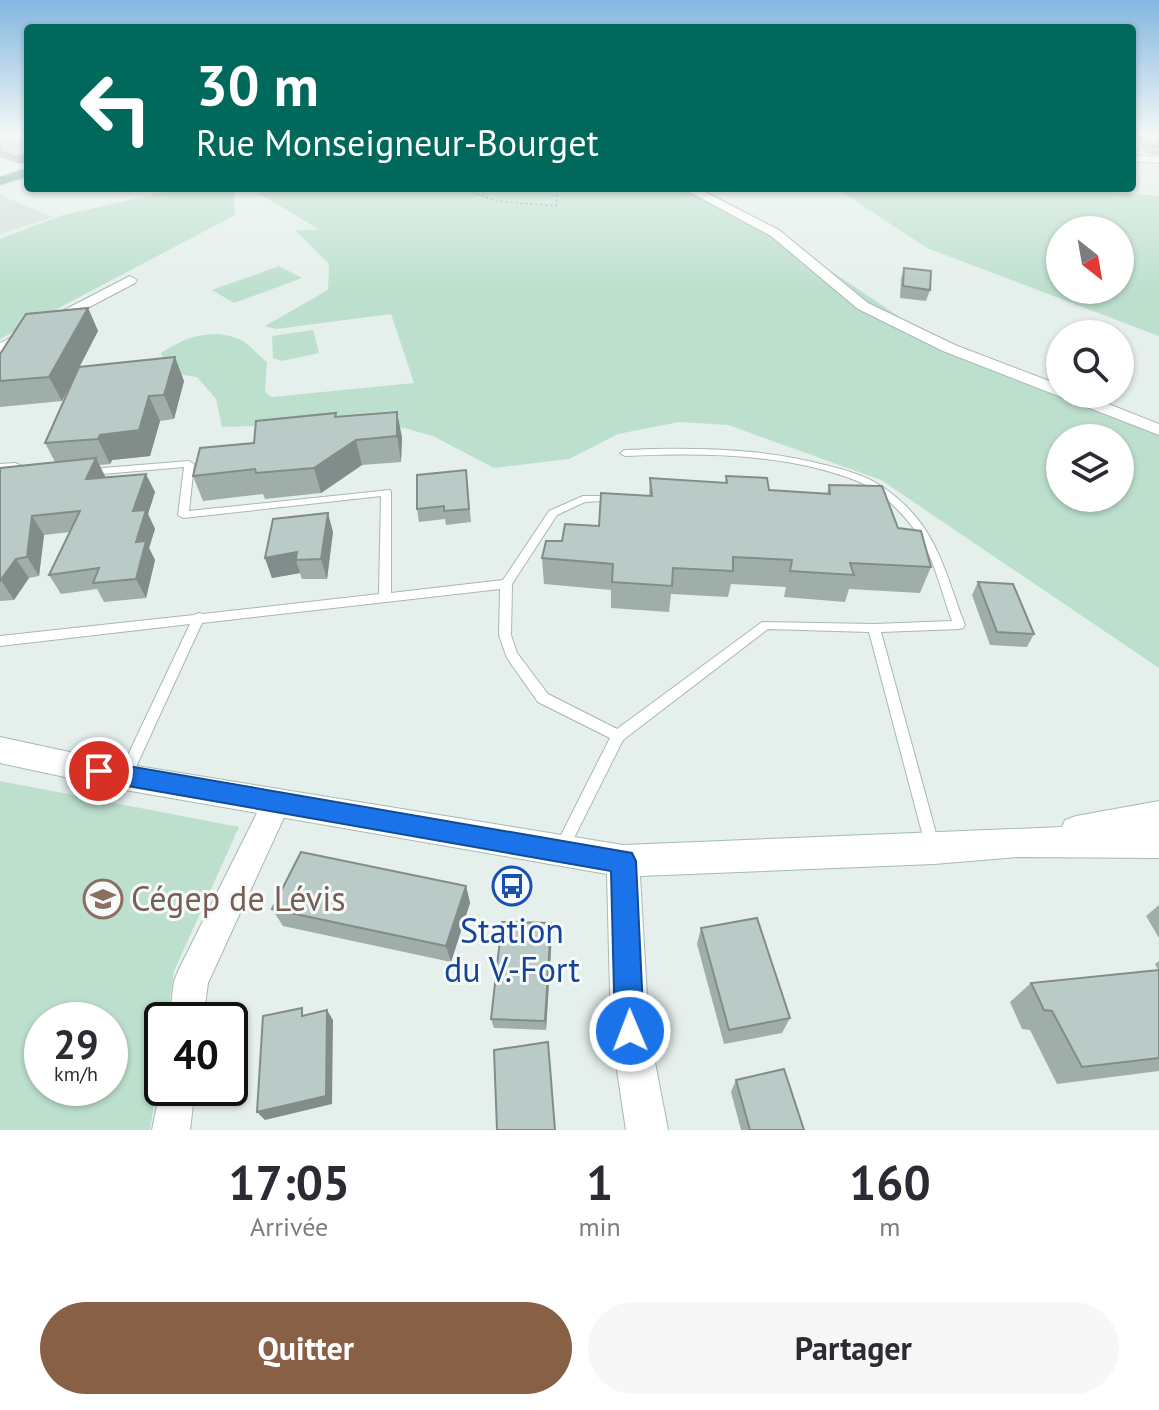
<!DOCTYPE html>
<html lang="fr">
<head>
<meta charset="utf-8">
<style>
  :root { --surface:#fff; --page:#f7f7f7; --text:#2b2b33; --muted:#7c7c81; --accent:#876045 }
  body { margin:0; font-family:"PT Sans",sans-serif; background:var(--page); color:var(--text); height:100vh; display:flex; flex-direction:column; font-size:30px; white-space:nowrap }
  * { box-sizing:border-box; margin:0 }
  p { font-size:26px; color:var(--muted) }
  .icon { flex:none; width:44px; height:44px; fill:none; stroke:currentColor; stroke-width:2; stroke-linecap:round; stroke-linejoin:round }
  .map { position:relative; height:1130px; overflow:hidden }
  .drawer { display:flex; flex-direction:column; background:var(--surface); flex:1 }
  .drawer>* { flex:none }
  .hud { position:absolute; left:24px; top:24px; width:1112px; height:168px; border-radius:8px; box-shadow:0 2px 6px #0004; background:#00695c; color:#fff; overflow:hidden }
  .needle { width:52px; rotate:149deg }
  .fabs { position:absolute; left:1046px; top:216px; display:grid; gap:16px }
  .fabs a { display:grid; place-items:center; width:88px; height:88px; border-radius:50%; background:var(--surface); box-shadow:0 2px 6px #0004; font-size:40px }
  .speed { position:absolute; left:24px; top:1002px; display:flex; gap:16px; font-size:40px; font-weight:700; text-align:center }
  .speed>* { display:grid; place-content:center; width:104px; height:104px; border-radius:50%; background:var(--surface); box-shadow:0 2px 6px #0004; line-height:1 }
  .speed small { font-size:20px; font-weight:400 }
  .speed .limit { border:4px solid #111; border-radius:12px; background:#fff; color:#111 }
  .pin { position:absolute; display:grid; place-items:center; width:68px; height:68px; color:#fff; margin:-34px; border:4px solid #fff; border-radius:50%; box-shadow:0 2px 8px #0007 }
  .me { position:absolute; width:88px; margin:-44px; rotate:359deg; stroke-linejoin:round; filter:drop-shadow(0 0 6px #0008) }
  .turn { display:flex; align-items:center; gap:28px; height:168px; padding:0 40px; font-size:36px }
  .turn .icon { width:104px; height:104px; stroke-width:2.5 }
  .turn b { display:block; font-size:56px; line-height:68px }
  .eta { display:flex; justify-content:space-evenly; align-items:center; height:136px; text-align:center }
  .eta b { font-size:48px; font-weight:600; line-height:56px }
  .primary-button { display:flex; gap:16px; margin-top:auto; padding:16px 40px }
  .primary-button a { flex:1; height:92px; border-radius:48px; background:var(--accent); color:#fff; font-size:32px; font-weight:600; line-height:92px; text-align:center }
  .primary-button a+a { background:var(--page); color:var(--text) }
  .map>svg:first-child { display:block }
  .built { fill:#d3dfdc }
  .green { fill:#bde0ce; fill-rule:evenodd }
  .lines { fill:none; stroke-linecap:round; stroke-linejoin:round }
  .lane-casing { stroke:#a7b8b5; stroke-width:2 }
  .street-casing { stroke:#a7b8b5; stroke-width:2 }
  .secondary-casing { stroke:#a3bbb8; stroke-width:2 }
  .primary-casing { stroke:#c1caca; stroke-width:2 }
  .path { stroke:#84b3ae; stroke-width:2; stroke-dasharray:2 3; stroke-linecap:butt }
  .lane { fill:#fff; fill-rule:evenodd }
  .street { fill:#fff; fill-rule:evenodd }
  .secondary { fill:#fff; fill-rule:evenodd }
  .primary { fill:#68a6a2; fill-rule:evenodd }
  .wall { fill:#a0aeaa }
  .shaded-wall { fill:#828d8b }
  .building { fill:#bacac6; stroke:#828d8b; stroke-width:2 }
  .route { fill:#1a73e8; stroke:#114b97; stroke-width:2 }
  .labels { text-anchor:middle; stroke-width:6; stroke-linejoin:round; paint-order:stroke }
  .near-education-label { font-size:34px; fill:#785e54; stroke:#f6fbf9; text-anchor:start }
  .near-transit-label { font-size:34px; fill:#164399; stroke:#f6fbf9 }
</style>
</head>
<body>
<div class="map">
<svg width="1159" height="1130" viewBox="0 0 1159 1130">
  <rect width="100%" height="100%" fill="#e5efec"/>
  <!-- built -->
  <path class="built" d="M0 195 53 217 0 234Z"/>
  <!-- green -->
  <path class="green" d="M183 188H234L235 215 0 339V239L63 215Z
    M265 188H688L798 249 931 338 1060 394 1159 427V668L881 480 728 425 679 422 618 434 569 459 494 468 433 436 404 428 354 422 222 427 216 399 197 377 166 372 161 353C184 337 215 326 243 341 251 346 259 356 267 362L265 392 272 397 414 383 391 314 276 329 265 326 328 290 329 264 295 230H320L258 193ZM1060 438H1120V498H1060Z
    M836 188H1066L1159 196V336L927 248ZM1120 230V290H1060V230Z
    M279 266 302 278 234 303 212 290Z
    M313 330 319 353 282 361 273 358 272 336Z
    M0 781 239 827 174 971 167 1020H162V1052L150 1130H0ZM42 1020H110V1088H42Z"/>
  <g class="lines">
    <defs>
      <path id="lane" d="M654 449C712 448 769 450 825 465 842 469 861 474 876 483 897 495 916 514 928 534 945 562 953 595 965 625L963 628 959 629 881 632 939 844 937 849 932 851 927 849 925 844 869 632 768 629 623 740 566 854 561 856 556 854 554 849 610 738 538 702 507 658 499 635 500 589 202 623 130 780 125 782 120 780 118 776 190 624 0 646V636L194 615 199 613 203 614 379 594 381 496 183 518 178 515 184 467 90 475 85 472 90 469 189 461 194 464 189 511 390 490 391 492V593L503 580 549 511 583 496H618L619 498 618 500 585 502 557 515 512 584 511 635 517 653 548 694 617 729 762 622 874 624 952 621C941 591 934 556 915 530 902 513 885 495 866 485 852 478 835 473 820 469 756 453 690 453 625 456L620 453 625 450Z
        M15 463 29 469 31 471 26 474 14 469 0 470V464Z"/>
      <path id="street" d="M1132 155 1159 157V163L1132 161Z
        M682 188H697L779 230 868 303 955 345 1060 385V394H1083L1159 424V435L943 351 858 309 771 236Z
        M130 276 137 280 135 283 0 354V343Z
        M277 789 287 793 291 802 208 983 203 1020H169L174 981 179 969 267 793Z
        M162 1080V1088H195L190 1130H152Z"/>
      <path id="secondary" d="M0 737 125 764 623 845 1062 827 1065 820 1076 816 1159 801V858L1018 857 934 864 640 876 649 1031 668 1130H626L611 1031 607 874 125 790 0 763Z"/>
      <path id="primary" d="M28 168V176L0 185V177Z"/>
    </defs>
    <!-- lane casing -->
    <use href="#lane" class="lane-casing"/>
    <!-- street casing -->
    <use href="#street" class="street-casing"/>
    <!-- secondary casing -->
    <use href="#secondary" class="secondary-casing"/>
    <!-- primary casing -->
    <use href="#primary" class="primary-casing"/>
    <!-- path -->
    <path class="path" d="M463 188 496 201 556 206 558 188"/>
    <!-- lane -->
    <use href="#lane" class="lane"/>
    <!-- street -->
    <use href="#street" class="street"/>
    <!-- secondary -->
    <use href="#secondary" class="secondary"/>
    <!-- primary -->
    <use href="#primary" class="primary"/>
  </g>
  <!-- wall -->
  <path class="wall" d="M0 133H28L19 164 0 157Z
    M1132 133H1159V155L1146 153Z
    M904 268 930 290 926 301 900 298 901 279Z
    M88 308 98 331 79 367 184 381 174 419 160 421 150 456 112 460 110 464 99 465 105 478 155 492 148 514 155 529 149 548 155 560 146 598 104 602 97 589 61 594 49 575 70 532 44 535 39 576 29 578 14 600 0 601V468L55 462 45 443 75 375 62 401 0 407V354Z
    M336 413 337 417 402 437 401 462 362 465 321 493 265 499 263 494 203 501 193 476 254 443Z
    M466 470 471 522 446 525 445 519 419 522 417 509Z
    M726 476 769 490 827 493 829 485 898 528 931 567 920 593 849 589 845 602 784 597 786 587 731 584 728 597 671 594 669 612 611 608V590L544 584 542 558 562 541 599 526 649 496 650 478 725 483Z
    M333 532 327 579H302L300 573 272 578 265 558Z
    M978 582 1034 634 1027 647 990 645 972 595Z
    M466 886 470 903 451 962 283 926 272 909Z
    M1159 905V938L1146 916Z
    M551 923 552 934 546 1030 494 1028 491 1019Z
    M701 928 790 1018 782 1033 724 1044 697 944Z
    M1159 961V1071L1057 1084 1030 1030 1022 1029 1010 1002 1031 983 1158 970 1155 964Z
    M736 1080 804 1130H741L731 1092Z"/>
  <!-- shaded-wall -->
  <path class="shaded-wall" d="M28 153V162L19 164 15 157Z
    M88 308 98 331 62 401 49 377Z
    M175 357 184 381 174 419 164 395Z
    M149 396 160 421 150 456 112 460 110 464 98 439 100 435Z
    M397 412 402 437 401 462 397 436Z
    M356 440 362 465 321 493 314 468Z
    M96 458 105 476 96 498 86 479Z
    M146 474 155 492 148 514 155 529 149 548 155 560 146 598 136 579V542L133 511Z
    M328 513 333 532 327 579 321 559Z
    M32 516 44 535 39 576 27 557Z
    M297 552 296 560 300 573 272 578 265 558Z
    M16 559 29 578 14 600 1 580Z
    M466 886 470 903 451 962 446 946Z
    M551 923 552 934 546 1030 545 1021Z
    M327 1010 333 1020 332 1104 265 1120 257 1112Z"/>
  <!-- building -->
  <path class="building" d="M0 133H28V153L15 157 0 151Z
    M1141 133H1159V147L1150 145Z
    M904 268 931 271 930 290 903 286Z
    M88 308 49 377 0 381V354L26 314Z
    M175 357 164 395 149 396 139 430 100 435 98 439 45 443 79 367Z
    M397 412V436L356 440 314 468 256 473 255 469 193 476 200 448 254 443 256 421 336 413 335 417Z
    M96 458 86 479 146 474 133 511 146 510 136 542 146 541 136 579 93 583 99 568 49 575 80 511 32 516 27 557 16 559 0 581V468Z
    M466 470 469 509 444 511V506L417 509V475Z
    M726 476 767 478 769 490 830 494 829 485 882 486 898 528 921 531 931 567 850 563 854 575 790 571 792 560 733 557V571L673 568 672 586 612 582 613 564 542 558 546 541H562L565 524 599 526 601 493 652 496 650 478 727 483Z
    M328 513 321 559 296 560 297 552 265 558 273 519Z
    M978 582 1013 584 1034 634 997 632Z
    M301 852 466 886 446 946 272 909Z
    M757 918 790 1018 729 1030 701 928Z
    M502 922 551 923 545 1021 491 1019Z
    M1159 970V1058L1082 1067 1052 1011 1044 1010 1031 983Z
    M302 1008V1016L327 1010 326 1096 257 1112 263 1016Z
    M548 1042 555 1130H497L494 1050Z
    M784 1069 804 1130H750L736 1080Z"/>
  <!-- sky -->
  <linearGradient id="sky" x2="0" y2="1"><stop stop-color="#83b6e0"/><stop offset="0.46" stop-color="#f3f8f6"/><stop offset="1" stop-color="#f3f8f6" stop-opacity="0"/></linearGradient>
  <rect width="1159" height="292" fill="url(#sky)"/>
  <!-- route -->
  <path class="route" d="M99 761 632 853 636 861 644 1031 640 1041 630 1046 619 1041 615 1031 611 871 99 781 91 778 88 771 91 764Z"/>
  <!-- icons -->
  <defs>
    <symbol id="bus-ring" viewBox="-11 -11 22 22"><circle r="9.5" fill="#f6fbf9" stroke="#1a4fb4" stroke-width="1.5"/><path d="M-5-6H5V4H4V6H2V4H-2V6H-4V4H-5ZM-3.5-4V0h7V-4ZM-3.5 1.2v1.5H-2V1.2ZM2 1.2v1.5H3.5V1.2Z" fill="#1a4fb4"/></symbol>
    <symbol id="university-ring" viewBox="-11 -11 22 22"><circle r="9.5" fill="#f6fbf9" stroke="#8d6e63" stroke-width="1.5"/><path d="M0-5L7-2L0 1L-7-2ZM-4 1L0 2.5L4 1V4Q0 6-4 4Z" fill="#8d6e63"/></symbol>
  </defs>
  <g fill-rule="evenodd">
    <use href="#bus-ring" x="490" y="864" width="44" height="44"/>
    <use href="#university-ring" x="81" y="877" width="44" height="44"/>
  </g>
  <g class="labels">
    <!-- near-education labels -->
    <g class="near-education-label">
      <text x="131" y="911">Cégep de Lévis</text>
    </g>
    <!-- near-transit labels -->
    <g class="near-transit-label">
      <text x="512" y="943">Station<tspan x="512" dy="39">du V.-Fort</tspan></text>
    </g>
  </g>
</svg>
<div class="fabs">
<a><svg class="needle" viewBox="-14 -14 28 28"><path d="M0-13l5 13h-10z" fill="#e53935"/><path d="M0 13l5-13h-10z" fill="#7c7c81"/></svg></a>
<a><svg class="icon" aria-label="search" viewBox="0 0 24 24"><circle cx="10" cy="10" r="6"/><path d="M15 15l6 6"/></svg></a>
<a><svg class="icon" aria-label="layers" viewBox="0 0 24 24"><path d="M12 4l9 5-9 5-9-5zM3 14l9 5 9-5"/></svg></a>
</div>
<div class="speed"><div>29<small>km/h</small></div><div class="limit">40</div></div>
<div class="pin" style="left:99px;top:771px;background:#d93025"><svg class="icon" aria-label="arrive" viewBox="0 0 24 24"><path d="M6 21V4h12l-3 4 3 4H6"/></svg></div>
<svg class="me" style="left:630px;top:1031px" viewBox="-20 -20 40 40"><circle r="17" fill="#1a73e8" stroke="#fff" stroke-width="3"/><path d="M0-11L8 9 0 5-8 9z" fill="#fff"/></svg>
<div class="hud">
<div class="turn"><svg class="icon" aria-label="left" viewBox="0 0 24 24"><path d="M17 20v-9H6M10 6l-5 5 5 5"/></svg><div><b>30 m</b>Rue Monseigneur-Bourget</div></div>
</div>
</div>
<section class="drawer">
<div class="eta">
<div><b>17:05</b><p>Arrivée</p></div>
<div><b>1</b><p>min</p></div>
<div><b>160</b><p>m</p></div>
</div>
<div class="primary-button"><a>Quitter</a><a>Partager</a></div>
</section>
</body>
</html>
